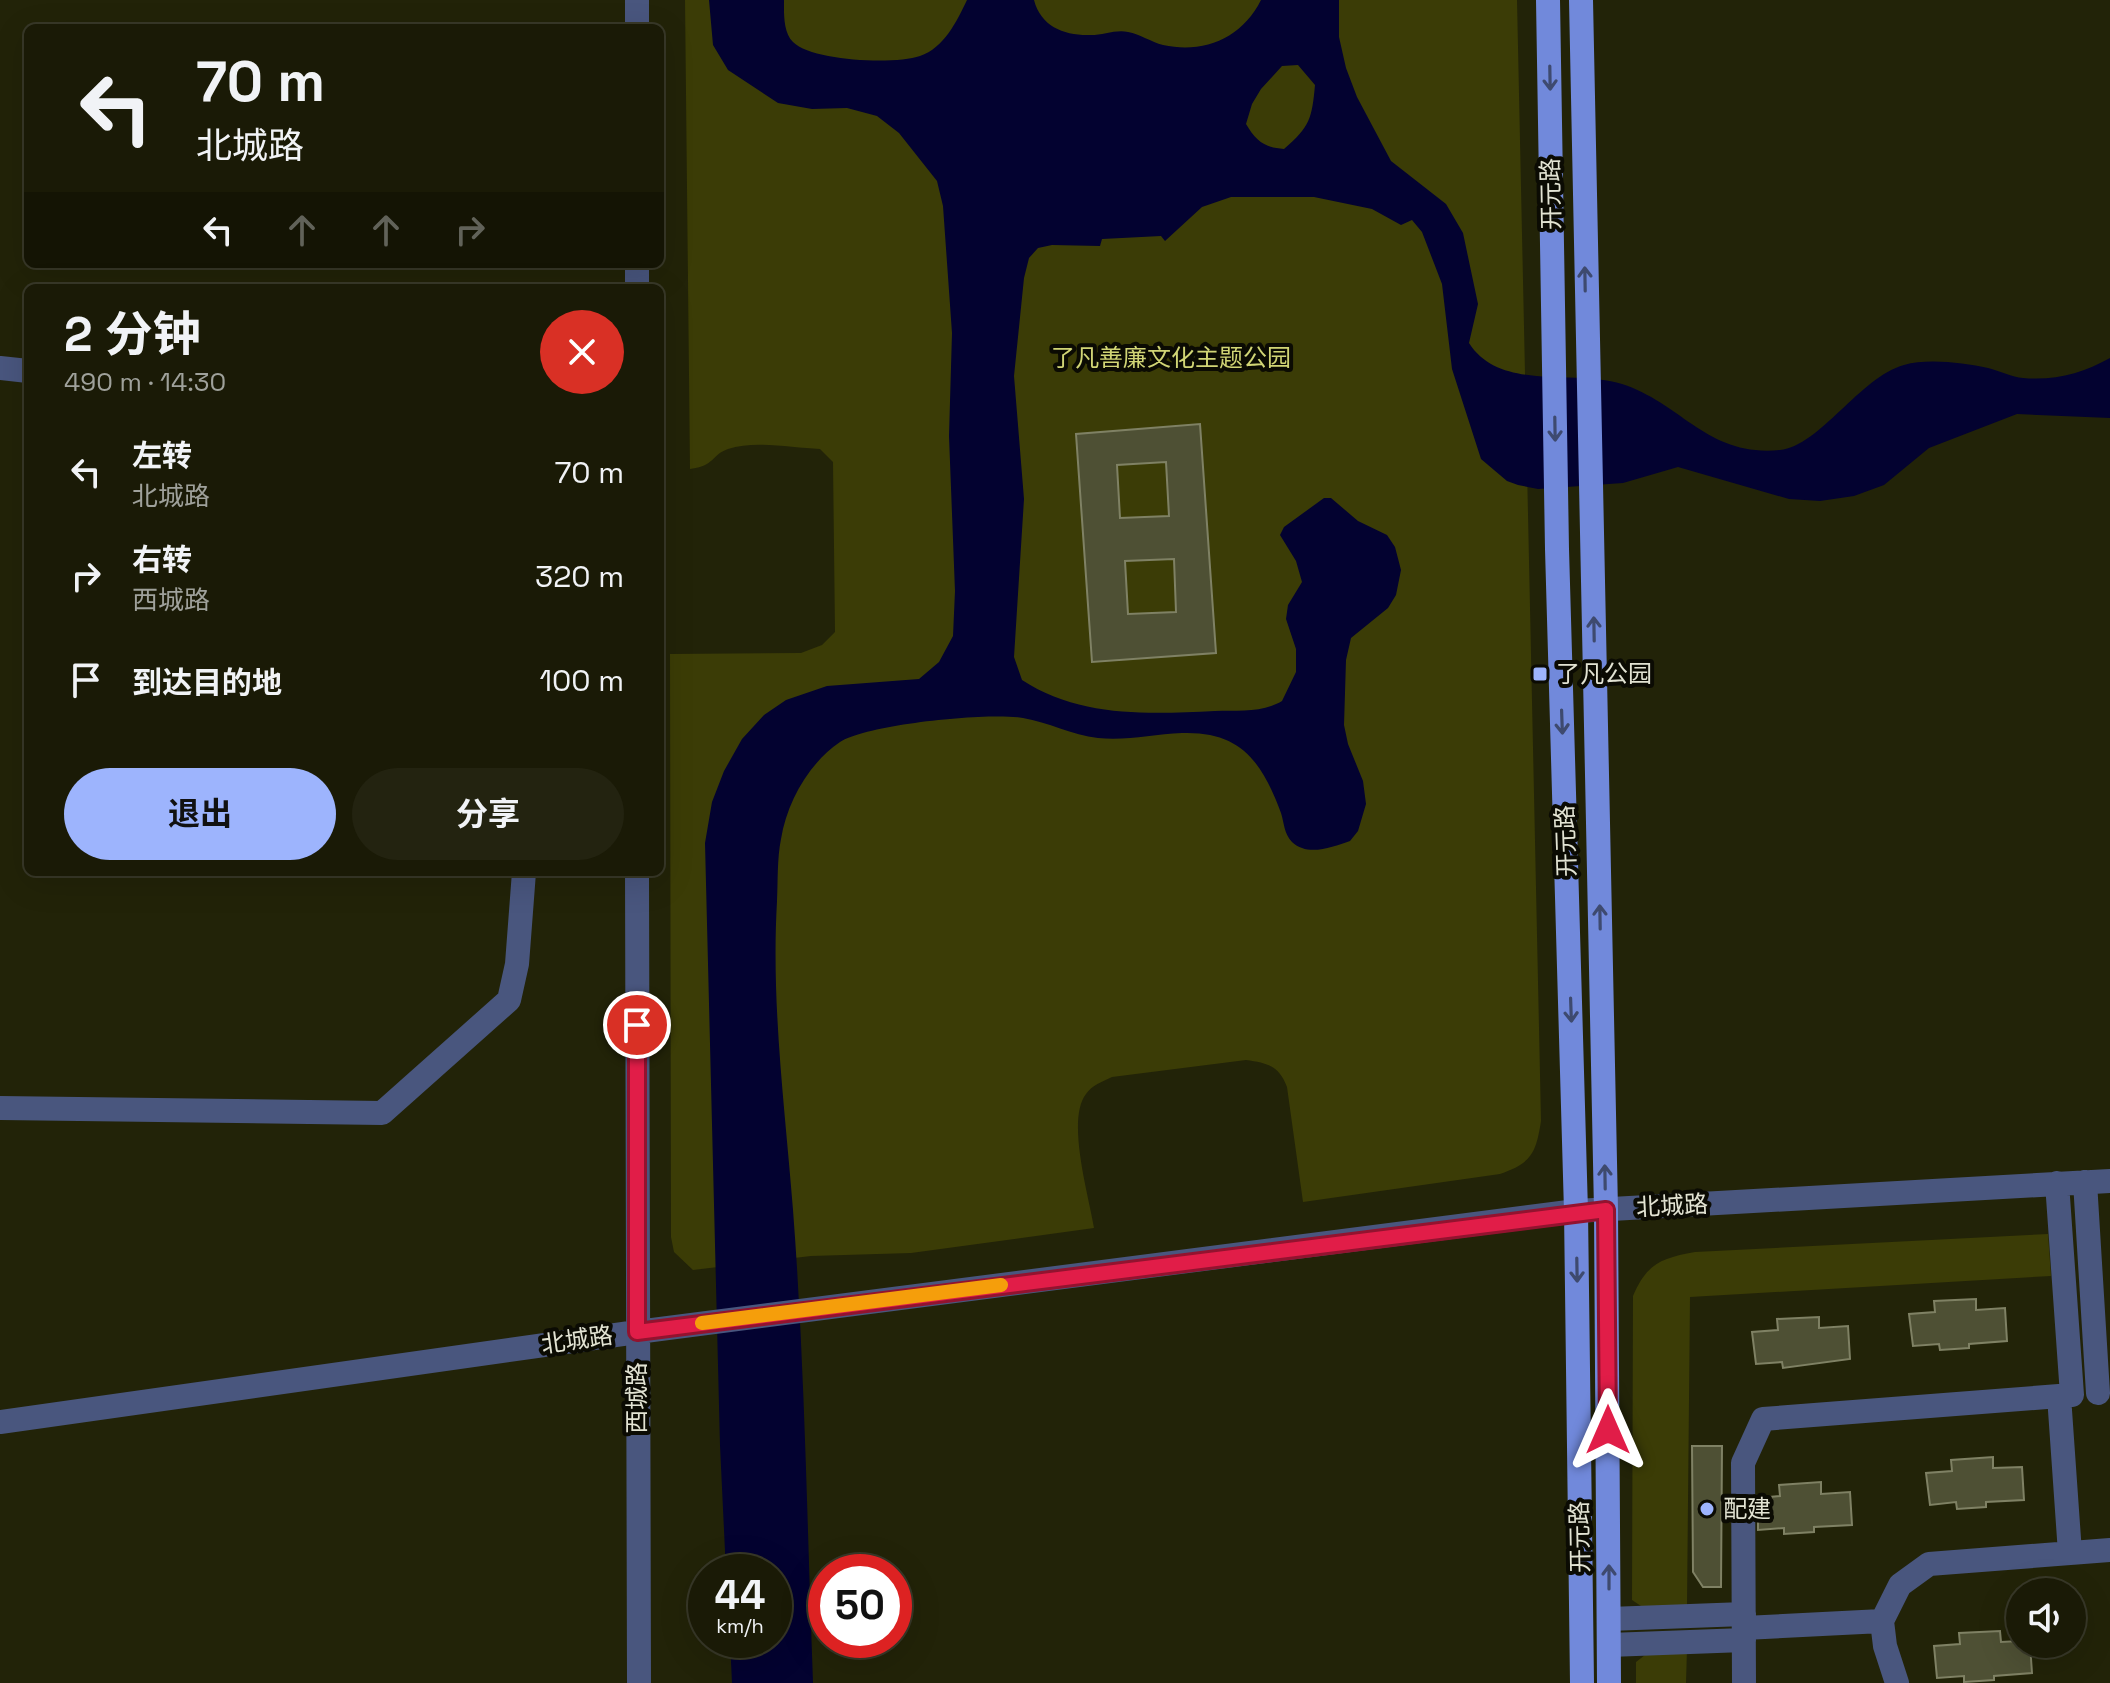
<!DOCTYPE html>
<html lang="zh">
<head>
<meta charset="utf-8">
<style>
  :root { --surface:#1a1a06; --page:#232310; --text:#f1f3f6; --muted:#9fa19b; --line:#383828; --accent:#9db4fd }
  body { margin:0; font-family:"Space Grotesk","Noto Sans SC",sans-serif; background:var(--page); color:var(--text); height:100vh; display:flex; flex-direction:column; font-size:30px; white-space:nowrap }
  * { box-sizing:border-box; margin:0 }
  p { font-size:26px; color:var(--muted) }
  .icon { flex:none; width:44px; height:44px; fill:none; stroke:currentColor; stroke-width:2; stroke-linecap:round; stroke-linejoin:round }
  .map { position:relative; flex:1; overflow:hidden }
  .panel { position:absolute; left:24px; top:284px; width:640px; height:592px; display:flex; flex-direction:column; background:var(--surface); border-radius:12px; box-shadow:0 8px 32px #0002,0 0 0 2px var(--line) }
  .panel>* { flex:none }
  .banner { position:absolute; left:24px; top:24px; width:640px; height:244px; border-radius:12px; box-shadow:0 8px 32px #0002,0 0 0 2px var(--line); background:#1a1a06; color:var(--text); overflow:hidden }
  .controls { position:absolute; left:2006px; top:1578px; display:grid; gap:16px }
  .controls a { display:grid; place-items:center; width:80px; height:80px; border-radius:50%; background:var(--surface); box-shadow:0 8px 32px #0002,0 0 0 2px var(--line); font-size:40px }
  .speed { position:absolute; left:688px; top:1554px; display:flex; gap:16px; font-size:40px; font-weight:700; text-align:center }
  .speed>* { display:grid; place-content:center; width:104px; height:104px; border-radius:50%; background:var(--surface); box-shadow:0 8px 32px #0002,0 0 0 2px var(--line); line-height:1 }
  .speed small { font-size:20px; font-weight:400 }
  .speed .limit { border:12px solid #d22; background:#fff; color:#111 }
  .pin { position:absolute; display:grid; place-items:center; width:68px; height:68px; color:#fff; margin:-34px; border:4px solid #fff; border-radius:50%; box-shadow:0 2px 8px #0007 }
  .me { position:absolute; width:88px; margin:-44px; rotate:0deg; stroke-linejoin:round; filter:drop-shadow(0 0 6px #0008) }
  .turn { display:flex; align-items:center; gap:28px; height:168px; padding:0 40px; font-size:36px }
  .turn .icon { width:104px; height:104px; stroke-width:2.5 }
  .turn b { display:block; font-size:56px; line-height:68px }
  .lanes { display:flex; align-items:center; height:76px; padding:0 40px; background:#0003; justify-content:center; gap:40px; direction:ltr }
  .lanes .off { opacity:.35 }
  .round { display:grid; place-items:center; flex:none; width:84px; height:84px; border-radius:42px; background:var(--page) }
  .overview { display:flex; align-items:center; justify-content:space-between; height:136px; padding:0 40px }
  h1 { font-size:48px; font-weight:700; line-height:60px }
  .action { display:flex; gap:16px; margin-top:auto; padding:16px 40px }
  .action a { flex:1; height:92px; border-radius:48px; background:var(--accent); color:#111; font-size:32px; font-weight:700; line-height:92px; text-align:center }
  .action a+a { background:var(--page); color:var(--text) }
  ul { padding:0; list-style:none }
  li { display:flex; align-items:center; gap:24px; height:104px; padding:0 40px }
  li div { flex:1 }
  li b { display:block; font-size:30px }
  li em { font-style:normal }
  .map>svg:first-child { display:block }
  .green { fill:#3b3c06 }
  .water { fill:#030230; fill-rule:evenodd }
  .building { fill:#4e5034; stroke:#7f8164; stroke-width:2; fill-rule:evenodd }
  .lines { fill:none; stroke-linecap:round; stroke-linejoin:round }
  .minor { stroke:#49567e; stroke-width:24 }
  .major { stroke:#7189db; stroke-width:24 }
  .oneway { stroke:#3e4a6f }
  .route-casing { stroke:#92132f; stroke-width:20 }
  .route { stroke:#e11d48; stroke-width:14 }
  .slow { stroke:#f59e0b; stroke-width:14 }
  .poi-dot { fill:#9db4fd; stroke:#0b0b03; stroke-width:3 }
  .labels { text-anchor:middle; stroke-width:8; stroke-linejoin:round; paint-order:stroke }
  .street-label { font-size:24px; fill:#e2e3d3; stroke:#0b0b03 }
  .park-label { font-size:24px; fill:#d1d575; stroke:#0b0b03 }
  .poi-label { font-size:24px; fill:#e2e3d3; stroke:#0b0b03; text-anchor:start }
</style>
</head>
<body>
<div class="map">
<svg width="2110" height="1683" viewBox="0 0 2110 1683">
  <rect width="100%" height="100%" fill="#222308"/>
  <!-- green -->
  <path class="green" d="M685 0H1517L1541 1121C1536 1154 1531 1163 1500 1174L1303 1202 1287 1087C1279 1066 1268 1063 1246 1060L1112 1077C1102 1082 1092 1085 1086 1094 1066 1120 1089 1196 1094 1228L911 1253 811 1256 693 1270 674 1252 671 1237 670 654 801 653 822 645 835 632 833 462 820 449C792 448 755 440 728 449 711 455 715 466 690 469Z
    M2048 1234 2051 1276 1690 1297 1687 1606H1641L1632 1600 1633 1296C1647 1263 1662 1258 1695 1252Z
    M1687 1649 1686 1683H1636V1662L1645 1655Z"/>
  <!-- water -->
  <path class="water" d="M709 0H784C784 13 783 32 793 42 812 61 894 65 920 56 944 48 957 21 967 0H1034C1041 27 1065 36 1091 35 1103 35 1117 29 1128 32 1140 34 1151 42 1163 45 1204 54 1242 38 1261 0H1339V37L1346 68 1357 97 1391 161 1446 204 1463 233 1478 304 1469 343C1500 392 1574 369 1622 384 1683 404 1707 457 1780 450 1820 446 1860 377 1904 365 1928 358 1964 363 1988 368 2000 371 2012 377 2023 378 2055 381 2083 373 2110 358V418L2017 414 1929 448 1884 485 1854 496 1820 501 1789 499 1678 467 1623 483 1538 489 1518 485 1507 481 1481 459 1452 369 1442 284 1422 232 1412 220 1401 225 1372 209 1314 197H1231L1202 207 1165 241 1161 236 1102 239 1100 246 1052 245 1038 248 1029 258 1024 278 1014 376 1024 499 1014 657 1022 680C1080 718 1149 714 1215 711 1239 710 1262 713 1282 701L1296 672V649L1286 619 1288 605 1302 582 1296 561 1280 535 1284 527 1324 498H1331L1358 521 1387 535 1395 547 1401 570 1396 595 1388 608 1351 638 1346 660 1344 725 1348 744 1363 781 1366 804 1358 831 1350 841C1332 847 1308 857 1292 842 1284 834 1284 822 1281 813 1262 762 1241 731 1182 733 1153 734 1127 741 1098 738 1072 735 1048 722 1023 718 989 712 868 724 840 742 809 763 787 802 781 839 777 859 778 881 777 901 771 1005 785 1107 793 1210 805 1367 807 1526 813 1683H732L730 1640H774V1572H726L720 1445 705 843 712 802 724 771 742 739 764 715 786 700 827 686 919 679 939 662 953 636 955 591 949 436 952 333 943 206 937 181 899 133 877 116 847 108 812 109 778 103 728 70 713 45ZM1298 65 1315 85C1312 118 1310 127 1284 149 1265 148 1256 141 1246 124L1252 104 1261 89 1282 66Z"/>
  <!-- building -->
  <path class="building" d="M1200 424 1216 653 1092 662 1076 434ZM1166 462 1169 516 1120 518 1117 465ZM1174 559 1176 612 1128 614 1125 561Z
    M1976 1299V1310L2005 1308 2007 1341 1969 1344V1348L1940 1350 1939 1344 1913 1346 1909 1314 1935 1312 1934 1301Z
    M1819 1317V1328L1848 1326 1850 1359 1783 1368 1782 1362 1756 1364 1752 1332 1778 1330 1777 1319Z
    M1692 1446H1722L1721 1587H1703L1693 1572Z
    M1993 1457V1468L2022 1467 2024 1500 1986 1502V1507L1957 1509 1956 1502 1930 1505 1926 1473 1952 1471 1951 1460Z
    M1821 1482V1494L1850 1492 1852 1525 1814 1527V1532L1784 1534V1528L1758 1530V1498L1780 1496 1779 1485Z
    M2000 1631 2001 1642 2020 1641V1644H2030L2032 1673 1994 1676V1680L1964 1682V1676L1937 1678 1934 1646 1960 1644 1959 1633Z"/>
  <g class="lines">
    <!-- minor -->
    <path class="minor" d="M637 28V0
      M637 288V264
      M0 368 28 371
      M637 872 639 1683
      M0 1108 382 1113 509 1000 517 964 524 872
      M2085 1182 2098 1393
      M2059 1396 2070 1553
      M0 1422 637 1332 1576 1211 2110 1181
      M1609 1619 1744 1614
      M1882 1621 1885 1646 1897 1683
      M1744 1628 1882 1621 1900 1585 1929 1564 2110 1550
      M1609 1645 1744 1640
      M1744 1683 1743 1463 1763 1419 2072 1395 2057 1183"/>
    <!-- major -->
    <path class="major" d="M1548 0 1557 549 1576 1211 1582 1683
      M1581 0 1606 1210 1609 1683"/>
  </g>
  <!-- one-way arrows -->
  <defs><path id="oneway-shaft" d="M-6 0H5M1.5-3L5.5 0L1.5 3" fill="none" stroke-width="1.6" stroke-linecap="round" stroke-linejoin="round" transform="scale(2)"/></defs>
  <g class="oneway">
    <use href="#oneway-shaft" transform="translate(1550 78) rotate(89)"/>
    <use href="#oneway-shaft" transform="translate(1585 279) rotate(-91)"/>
    <use href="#oneway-shaft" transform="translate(1555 429) rotate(89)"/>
    <use href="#oneway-shaft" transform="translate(1594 629) rotate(-91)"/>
    <use href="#oneway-shaft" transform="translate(1562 722) rotate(88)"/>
    <use href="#oneway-shaft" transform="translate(1600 917) rotate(-91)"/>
    <use href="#oneway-shaft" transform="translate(1571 1010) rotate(88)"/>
    <use href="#oneway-shaft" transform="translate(1605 1177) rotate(-91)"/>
    <use href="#oneway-shaft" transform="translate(1577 1270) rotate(89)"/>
    <use href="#oneway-shaft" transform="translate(1609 1577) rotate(-90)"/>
  </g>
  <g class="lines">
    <defs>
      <path id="route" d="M637 1025V1332L1606 1210 1608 1430"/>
    </defs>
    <!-- route casing -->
    <use href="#route" class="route-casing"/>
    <!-- route -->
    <use href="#route" class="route"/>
    <!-- slow -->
    <path class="slow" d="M702 1323 1001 1285"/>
  </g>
  <!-- markers -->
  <g class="poi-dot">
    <rect x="1532" y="666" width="16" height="16" rx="4"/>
    <circle cx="1707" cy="1509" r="8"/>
  </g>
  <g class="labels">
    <!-- street labels -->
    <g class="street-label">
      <text transform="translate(1551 194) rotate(-91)" y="8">开元路</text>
      <text transform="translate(1566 841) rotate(-92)" y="8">开元路</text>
      <text transform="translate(1672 1206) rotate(-3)" y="8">北城路</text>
      <text transform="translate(577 1340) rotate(-8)" y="8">北城路</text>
      <text transform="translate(637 1398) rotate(-90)" y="8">西城路</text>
      <text transform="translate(1580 1537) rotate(-91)" y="8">开元路</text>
    </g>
    <!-- park labels -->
    <g class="park-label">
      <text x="1171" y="366">了凡善廉文化主题公园</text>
    </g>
    <!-- poi labels -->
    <g class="poi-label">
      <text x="1556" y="682">了凡公园</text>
      <text x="1723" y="1517">配建</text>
    </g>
  </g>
</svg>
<div class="controls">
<a><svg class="icon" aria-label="sound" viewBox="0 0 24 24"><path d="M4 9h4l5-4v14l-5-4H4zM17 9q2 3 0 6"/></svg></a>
</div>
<div class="speed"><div>44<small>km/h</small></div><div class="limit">50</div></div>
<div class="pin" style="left:637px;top:1025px;background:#d93025"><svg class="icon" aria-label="arrive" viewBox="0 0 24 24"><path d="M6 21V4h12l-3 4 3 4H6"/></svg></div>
<svg class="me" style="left:1608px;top:1430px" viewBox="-20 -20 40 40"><path d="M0-17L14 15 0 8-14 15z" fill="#e11d48" stroke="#fff" stroke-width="4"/></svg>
<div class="banner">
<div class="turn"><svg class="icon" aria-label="left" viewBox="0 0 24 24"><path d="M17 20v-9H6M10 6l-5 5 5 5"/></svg><div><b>70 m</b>北城路</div></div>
<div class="lanes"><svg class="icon" aria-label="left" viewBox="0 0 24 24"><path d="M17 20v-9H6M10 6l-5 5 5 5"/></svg><svg class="icon off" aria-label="ahead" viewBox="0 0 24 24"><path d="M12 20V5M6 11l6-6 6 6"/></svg><svg class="icon off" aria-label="ahead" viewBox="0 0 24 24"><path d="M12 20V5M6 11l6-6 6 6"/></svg><svg class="icon off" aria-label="right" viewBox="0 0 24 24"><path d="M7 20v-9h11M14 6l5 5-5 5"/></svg></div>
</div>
<section class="panel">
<div class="overview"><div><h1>2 分钟</h1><p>490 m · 14:30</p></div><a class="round" style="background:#d93025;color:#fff"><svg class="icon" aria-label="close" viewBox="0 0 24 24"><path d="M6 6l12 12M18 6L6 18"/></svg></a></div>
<ul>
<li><svg class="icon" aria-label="left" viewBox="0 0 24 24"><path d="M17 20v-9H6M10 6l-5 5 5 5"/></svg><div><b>左转</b><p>北城路</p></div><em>70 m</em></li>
<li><svg class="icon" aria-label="right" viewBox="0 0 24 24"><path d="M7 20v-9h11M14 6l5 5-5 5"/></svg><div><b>右转</b><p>西城路</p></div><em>320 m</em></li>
<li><svg class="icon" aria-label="arrive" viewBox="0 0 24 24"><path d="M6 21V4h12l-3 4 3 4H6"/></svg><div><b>到达目的地</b></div><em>100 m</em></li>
</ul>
<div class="action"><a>退出</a><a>分享</a></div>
</section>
</div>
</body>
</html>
